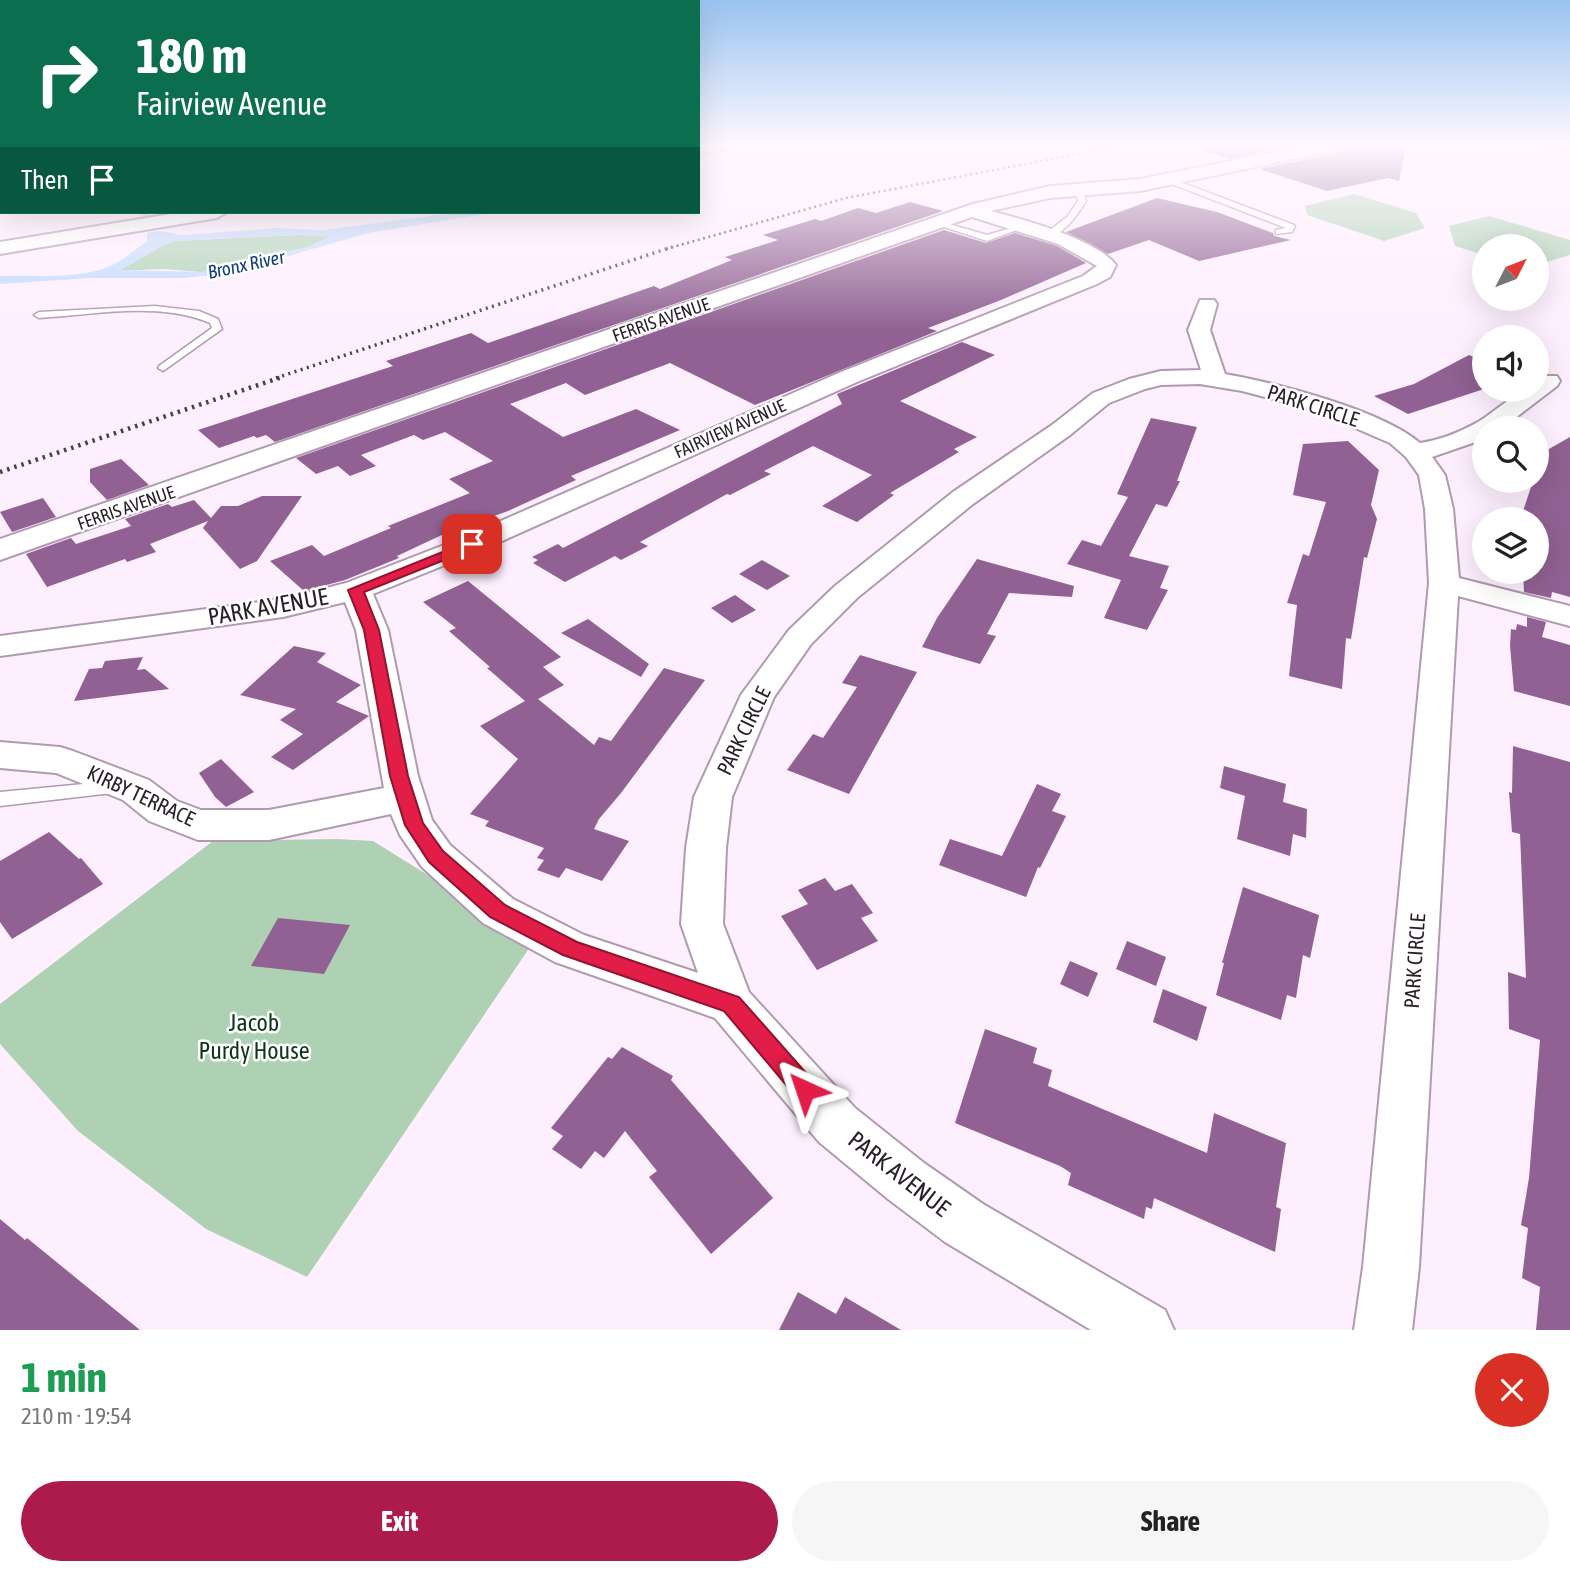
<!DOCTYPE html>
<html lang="en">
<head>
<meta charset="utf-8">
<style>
  :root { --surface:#fff; --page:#f6f6f6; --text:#222; --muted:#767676; --accent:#ad1a4c }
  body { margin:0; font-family:"Asap Condensed",sans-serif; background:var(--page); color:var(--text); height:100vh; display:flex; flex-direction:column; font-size:26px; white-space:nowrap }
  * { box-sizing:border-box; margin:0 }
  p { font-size:23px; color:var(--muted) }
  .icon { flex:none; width:38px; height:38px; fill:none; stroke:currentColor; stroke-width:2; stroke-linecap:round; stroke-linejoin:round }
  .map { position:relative; height:1330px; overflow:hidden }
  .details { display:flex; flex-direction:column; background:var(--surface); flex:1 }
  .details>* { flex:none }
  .top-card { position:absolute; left:0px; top:0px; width:700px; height:214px; box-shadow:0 7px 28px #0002; background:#0b6e4f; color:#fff; overflow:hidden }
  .needle { width:46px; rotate:48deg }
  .buttons { position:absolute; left:1472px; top:234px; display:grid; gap:14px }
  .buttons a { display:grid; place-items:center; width:77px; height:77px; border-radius:50%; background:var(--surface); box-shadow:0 7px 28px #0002; font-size:35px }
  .pin { position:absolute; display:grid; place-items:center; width:60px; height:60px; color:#fff; margin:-30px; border-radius:14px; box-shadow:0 4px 10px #0006 }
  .me { position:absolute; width:77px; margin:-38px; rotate:318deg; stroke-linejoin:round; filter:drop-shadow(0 0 5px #0008) }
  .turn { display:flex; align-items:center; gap:24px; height:147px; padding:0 21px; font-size:32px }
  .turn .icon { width:91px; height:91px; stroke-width:2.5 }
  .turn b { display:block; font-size:49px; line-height:60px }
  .then { display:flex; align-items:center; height:66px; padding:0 21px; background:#0003; gap:14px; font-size:26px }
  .round { display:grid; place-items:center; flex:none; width:74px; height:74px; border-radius:37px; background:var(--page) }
  .headline { display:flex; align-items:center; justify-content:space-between; height:119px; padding:0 21px }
  h1 { font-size:42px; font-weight:700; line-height:52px; color:#1e9e55 }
  .action { display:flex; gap:14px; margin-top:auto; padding:14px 21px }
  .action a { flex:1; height:80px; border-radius:42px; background:var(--accent); color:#fff; font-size:28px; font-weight:700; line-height:80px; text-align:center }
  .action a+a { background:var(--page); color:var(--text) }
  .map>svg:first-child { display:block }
  .green { fill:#aed1b3 }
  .water { fill:#c3dafd; fill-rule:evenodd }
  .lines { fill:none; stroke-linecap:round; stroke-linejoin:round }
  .stream { fill:#c3dafd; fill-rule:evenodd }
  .building { fill:#906192 }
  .service-casing { stroke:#b09ab1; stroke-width:3 }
  .minor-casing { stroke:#b09ab1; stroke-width:4 }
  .tertiary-casing { stroke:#b09ab1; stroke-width:4 }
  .trunk-casing { stroke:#b09ab1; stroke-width:4 }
  .service { fill:#fff; fill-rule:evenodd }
  .minor { fill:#fff; fill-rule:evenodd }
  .tertiary { fill:#fff; fill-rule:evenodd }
  .trunk { fill:#fff; fill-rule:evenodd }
  .rail-far2 { stroke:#483e48; stroke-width:2.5; stroke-dasharray:2 3.5; stroke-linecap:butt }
  .rail-far1 { stroke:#483e48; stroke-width:3.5; stroke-dasharray:2 4.5; stroke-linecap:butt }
  .rail { stroke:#483e48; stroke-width:4.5; stroke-dasharray:2.5 5; stroke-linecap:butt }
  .route { fill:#e11d48; stroke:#92132f; stroke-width:2 }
  .labels { text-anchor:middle; stroke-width:5; stroke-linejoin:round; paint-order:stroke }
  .far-street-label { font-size:18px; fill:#281f28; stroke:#fff }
  .far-water-label { font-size:19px; font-style:italic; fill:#113c7e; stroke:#fff }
  .street-label { font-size:21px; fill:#281f28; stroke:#fff }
  .near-street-label { font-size:24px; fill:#281f28; stroke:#fff }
  .near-park-label { font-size:24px; fill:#0d3818; stroke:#fff }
</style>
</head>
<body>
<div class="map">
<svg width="1570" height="1330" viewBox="0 0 1570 1330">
  <rect width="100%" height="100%" fill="#feeffe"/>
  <!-- green -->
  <path class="green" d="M1354 194 1416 213 1425 228 1384 241 1307 215 1305 206Z
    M1489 216 1570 240V255L1537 265 1536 247H1484V255L1455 246 1449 226Z
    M297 235 332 236 308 247 201 272 163 269 117 271C138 262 154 247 176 241Z
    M337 839 373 841 534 941 307 1277 206 1229 78 1131 0 1044V1004L213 841Z"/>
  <!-- water -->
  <path class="water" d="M461 212H497L368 233 229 273 184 278H90L0 284V276C35 275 78 280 110 266 123 261 135 249 147 242V233C167 229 167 234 186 235L275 228 323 230ZM297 235 331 237 308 247 201 272 119 270C139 261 155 246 176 241Z"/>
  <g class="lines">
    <!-- stream -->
    <path class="stream" d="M137 212H142L152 216 151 220 147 221 148 218Z"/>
  </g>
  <!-- building -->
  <path class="building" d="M1202 145H1298L1229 159 1201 150Z
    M1346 145 1406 147 1399 181 1388 178 1327 191 1259 169 1337 153Z
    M1157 198 1217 212 1273 233 1274 236 1291 240 1199 261 1149 240 1108 254 1066 232Z
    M910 202 943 211 275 442 266 435 257 438 254 436 219 448 198 430 393 366 386 361 471 333 488 343 654 286 660 289 732 260 725 257 778 240 763 235 815 219 821 221 858 208 876 213Z
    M944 230 986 243 1015 233 1057 246 1086 263 1001 300 928 328 937 331 755 405 670 363 585 395 566 383 510 404 563 437 636 409 680 430 571 476 576 480 508 511 444 534 397 556 399 558 345 580 304 591 270 561 312 545 324 556 391 528 388 526 470 493 449 479 493 461 445 432 423 440 414 435 361 455 376 466 350 476 338 466 316 474 296 458Z
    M962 342 995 355 900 401 977 437 954 449 959 452 890 493 894 495 857 522 822 506 872 475 813 446 764 471 771 474 730 495 727 494 640 542 648 546 621 560 615 556 565 582 533 563 538 560 532 557 558 544 563 548 842 404 837 394Z
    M1469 355 1484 361V389L1408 414 1374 396 1414 384Z
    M1151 418 1197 427 1177 481H1180L1167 507 1156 504 1129 556 1169 566 1160 588 1168 590 1147 630 1104 618 1121 580 1067 564 1082 540 1101 546 1128 497 1117 494Z
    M1570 437V597L1552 592 1551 598 1524 592 1523 572H1536V520H1520L1533 481H1536V469L1542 453Z
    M1348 441 1379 470 1371 505 1377 519 1367 558 1364 557 1351 639 1346 638 1342 689 1289 676 1297 605 1287 603 1303 554 1309 556 1326 502 1293 495 1303 444Z
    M121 459 149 485 107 500 90 482V469Z
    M262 496H302L257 561 240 569 203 528 208 521 150 544 156 552 127 562 125 559 47 587 26 554 71 538 76 544 131 526 125 519 168 504 172 507 194 500 211 518 221 506H238Z
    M43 498 56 517 12 532 0 512Z
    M977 559 1074 586 1072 597 1009 593 987 634 996 636 980 664 922 647 937 618Z
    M762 560 790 576 767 590 739 574Z
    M468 581 561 657 543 667 564 685 538 699 594 745 599 737 611 741 664 668 705 680 621 793 599 819 594 829 629 841 602 881 566 868 559 878 537 870 544 860 537 858 544 848 485 826 489 821 470 814 518 759 480 726 525 701 487 668 490 667 449 631 456 628 423 602Z
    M735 595 756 610 732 623 711 608Z
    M1527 617 1546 622 1542 637 1570 645V706L1514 691 1510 646 1511 629 1516 630 1517 624 1527 627Z
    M588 619 649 664 641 677 561 633Z
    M294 646 326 653 317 662 361 685 336 702 369 716 293 770 271 757 303 734 280 720 296 709 240 695Z
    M860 655 917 672 849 794 787 770 813 734 823 738 857 687 842 683Z
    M143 657 137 670 145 669 169 689 74 701 89 669 102 668 105 661Z
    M1513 746 1570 762V1330H1536L1540 1287 1522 1278 1528 1228 1521 1225 1529 1178 1540 1040 1509 1029 1508 972 1526 978 1520 834 1512 832 1509 792 1512 793Z
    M221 759 254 792 226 807 215 797 199 773Z
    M1224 766 1286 784 1283 802 1307 809 1306 838 1293 834 1290 856 1237 839 1245 796 1220 788Z
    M1037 784 1061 794 1052 811 1066 816 1040 868 1038 867 1026 897 939 865 950 839 1002 856Z
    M49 832 79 859 81 858 103 884 12 939 0 922V861Z
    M825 878 835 891 852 884 873 913 861 918 878 941 817 970 781 916 808 904 798 890Z
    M1243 887 1319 915 1310 958 1303 955 1296 998 1287 995 1281 1020 1216 995 1224 963H1222Z
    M278 918 350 925 324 974 251 966Z
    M1127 941 1166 957 1156 986 1116 969Z
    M1070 961 1098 973 1088 997 1060 984Z
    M1163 989 1207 1007 1197 1041 1153 1022Z
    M985 1029 1037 1048 1033 1063 1052 1070 1048 1086 1207 1153 1214 1113 1286 1143 1276 1207 1281 1209 1275 1252 1154 1198 1152 1209 1146 1207 1144 1219 1068 1185 1071 1173 1060 1166 955 1123Z
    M622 1047 673 1076 671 1080 773 1198 711 1254 649 1177 657 1171 625 1131 604 1158 595 1151 581 1169 552 1149 563 1136 551 1128 608 1057 612 1059Z
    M0 1219 25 1240 27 1238 140 1330H0Z
    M798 1292 836 1314 845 1297 901 1330H779Z"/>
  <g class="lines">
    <defs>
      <path id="service" d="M0 170H2L0 175Z
        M1167 177 1294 225 1295 227 1292 232 1276 234V230L1286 228 1164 181Z
        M1079 187 1083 189 1086 201C1077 215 1063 237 1045 238V234L1067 217 1078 201 1075 189Z
        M935 220 987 235 1021 225 1025 227 987 241 935 224Z
        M155 306 199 311 218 319 222 329 163 371 158 368 159 366 212 328 210 323C158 301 94 315 39 318L34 315 39 312Z
        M115 781 121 782 124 787 121 792 0 806V792Z"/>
      <path id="minor" d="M0 145H2L0 151Z
        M1550 145H1570V151L1552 148Z
        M972 206C1007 215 1095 237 1116 265L1110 277 1097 284 857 382 482 550 373 594 388 630 418 776 432 820 450 845 513 899 584 935 698 973 681 924 686 848 694 797 741 695 789 630 835 586 953 492 1052 425 1093 393 1129 379 1161 371 1201 370 1188 330 1200 300H1214L1217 304 1210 330 1225 374C1277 383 1381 410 1420 443 1441 440 1460 432 1478 422 1497 411 1515 390 1536 390V380L1541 376H1557L1560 381 1557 386 1501 429H1484V439L1432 457 1445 475 1453 509 1459 578 1570 606V626L1458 596 1419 1267 1412 1330H1354L1363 1267 1429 583 1425 509 1419 475 1406 457 1390 443 1311 409 1242 391 1200 384 1161 385 1145 389 1109 403 1070 435 973 504 857 598 811 644 774 697 732 797 726 848 723 924 749 992 855 1108 924 1163 983 1204 1165 1310 1174 1330H1091L945 1242 888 1199 819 1142 715 1018 555 962 483 923 422 867 400 835 391 814 269 840H198L149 821 123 800 56 773 0 768V742L60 747 73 751 149 780 177 801 201 810H269L384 788 356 630 345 602 283 617 0 656V636L283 599 346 583 462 538 841 372 1083 276 1097 266 1058 244 966 215 964 211 966 207Z"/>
      <path id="tertiary" d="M1311 145H1344L1336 150 1140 191 1050 198 986 212 0 560V539L973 204 1050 186 1140 179Z"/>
      <path id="trunk" d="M698 145H729L727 149 698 154Z
        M183 212H227L217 218 0 254V242Z"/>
    </defs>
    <!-- service casing -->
    <use href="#service" class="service-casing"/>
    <!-- minor casing -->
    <use href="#minor" class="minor-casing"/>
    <!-- tertiary casing -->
    <use href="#tertiary" class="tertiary-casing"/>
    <!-- trunk casing -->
    <use href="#trunk" class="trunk-casing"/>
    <!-- service -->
    <use href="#service" class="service"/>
    <!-- minor -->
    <use href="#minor" class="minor"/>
    <!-- tertiary -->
    <use href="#tertiary" class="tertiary"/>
    <!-- trunk -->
    <use href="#trunk" class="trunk"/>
    <!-- rail-far2 -->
    <path class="rail-far2" d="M666 249 846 198 1126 145"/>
    <!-- rail-far1 -->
    <path class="rail-far1" d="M276 378 672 247"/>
    <!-- rail -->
    <path class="rail" d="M0 472 282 377"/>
  </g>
  <!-- sky -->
  <linearGradient id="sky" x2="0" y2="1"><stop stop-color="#99c3f0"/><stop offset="0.44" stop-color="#fff8ff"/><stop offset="1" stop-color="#fff8ff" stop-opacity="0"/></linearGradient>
  <rect width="1570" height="331" fill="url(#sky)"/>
  <!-- route -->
  <path class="route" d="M472 540 479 544 477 547 364 592 379 630 408 776 423 823 443 851 505 905 577 942 739 997 814 1082 817 1090 814 1098 805 1101 797 1098 724 1011 563 955 490 917 429 862 405 825 390 776 364 630 348 590Z"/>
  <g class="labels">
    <!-- far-street labels -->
    <g class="far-street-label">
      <text transform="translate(661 320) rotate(-19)" y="6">FERRIS AVENUE</text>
      <text transform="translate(730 429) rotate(-24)" y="6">FAIRVIEW AVENUE</text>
      <text transform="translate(126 508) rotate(-19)" y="6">FERRIS AVENUE</text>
    </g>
    <!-- far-water labels -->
    <g class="far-water-label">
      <text transform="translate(246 264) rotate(-12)" y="7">Bronx River</text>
    </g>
    <!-- street labels -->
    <g class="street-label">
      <text transform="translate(1313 406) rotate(18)" y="7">PARK CIRCLE</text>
      <text transform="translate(744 731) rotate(-64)" y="7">PARK CIRCLE</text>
      <text transform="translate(141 796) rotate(25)" y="7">KIRBY TERRACE</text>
      <text transform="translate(1415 961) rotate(-86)" y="7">PARK CIRCLE</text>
    </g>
    <!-- near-street labels -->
    <g class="near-street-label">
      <text transform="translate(268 607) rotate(-10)" y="8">PARK AVENUE</text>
      <text transform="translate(899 1174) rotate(38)" y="8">PARK AVENUE</text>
    </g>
    <!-- near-park labels -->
    <g class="near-park-label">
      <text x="254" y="1031">Jacob<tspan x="254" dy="28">Purdy House</tspan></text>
    </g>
  </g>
</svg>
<div class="buttons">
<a><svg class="needle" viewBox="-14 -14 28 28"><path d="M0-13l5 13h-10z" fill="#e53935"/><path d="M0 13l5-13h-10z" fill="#767676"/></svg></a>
<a><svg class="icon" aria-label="sound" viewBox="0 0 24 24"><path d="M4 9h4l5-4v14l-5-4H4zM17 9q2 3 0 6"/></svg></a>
<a><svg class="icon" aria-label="search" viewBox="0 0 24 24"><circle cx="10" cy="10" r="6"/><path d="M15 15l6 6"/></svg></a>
<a><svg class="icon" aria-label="layers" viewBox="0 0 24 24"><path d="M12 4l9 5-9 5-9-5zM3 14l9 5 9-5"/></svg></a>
</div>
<div class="pin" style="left:472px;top:544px;background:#d93025"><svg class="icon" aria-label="arrive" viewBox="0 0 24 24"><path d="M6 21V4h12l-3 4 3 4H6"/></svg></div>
<svg class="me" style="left:805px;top:1090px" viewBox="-20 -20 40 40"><path d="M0-17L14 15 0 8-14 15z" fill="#e11d48" stroke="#fff" stroke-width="4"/></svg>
<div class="top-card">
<div class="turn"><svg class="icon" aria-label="right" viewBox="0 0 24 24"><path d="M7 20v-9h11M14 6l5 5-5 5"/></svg><div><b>180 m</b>Fairview Avenue</div></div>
<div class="then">Then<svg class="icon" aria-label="arrive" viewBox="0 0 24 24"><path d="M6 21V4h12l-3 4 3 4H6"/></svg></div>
</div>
</div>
<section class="details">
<div class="headline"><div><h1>1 min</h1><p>210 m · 19:54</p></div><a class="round" style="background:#d93025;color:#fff"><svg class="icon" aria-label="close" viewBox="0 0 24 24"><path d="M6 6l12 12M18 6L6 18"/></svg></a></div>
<div class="action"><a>Exit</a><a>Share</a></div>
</section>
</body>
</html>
